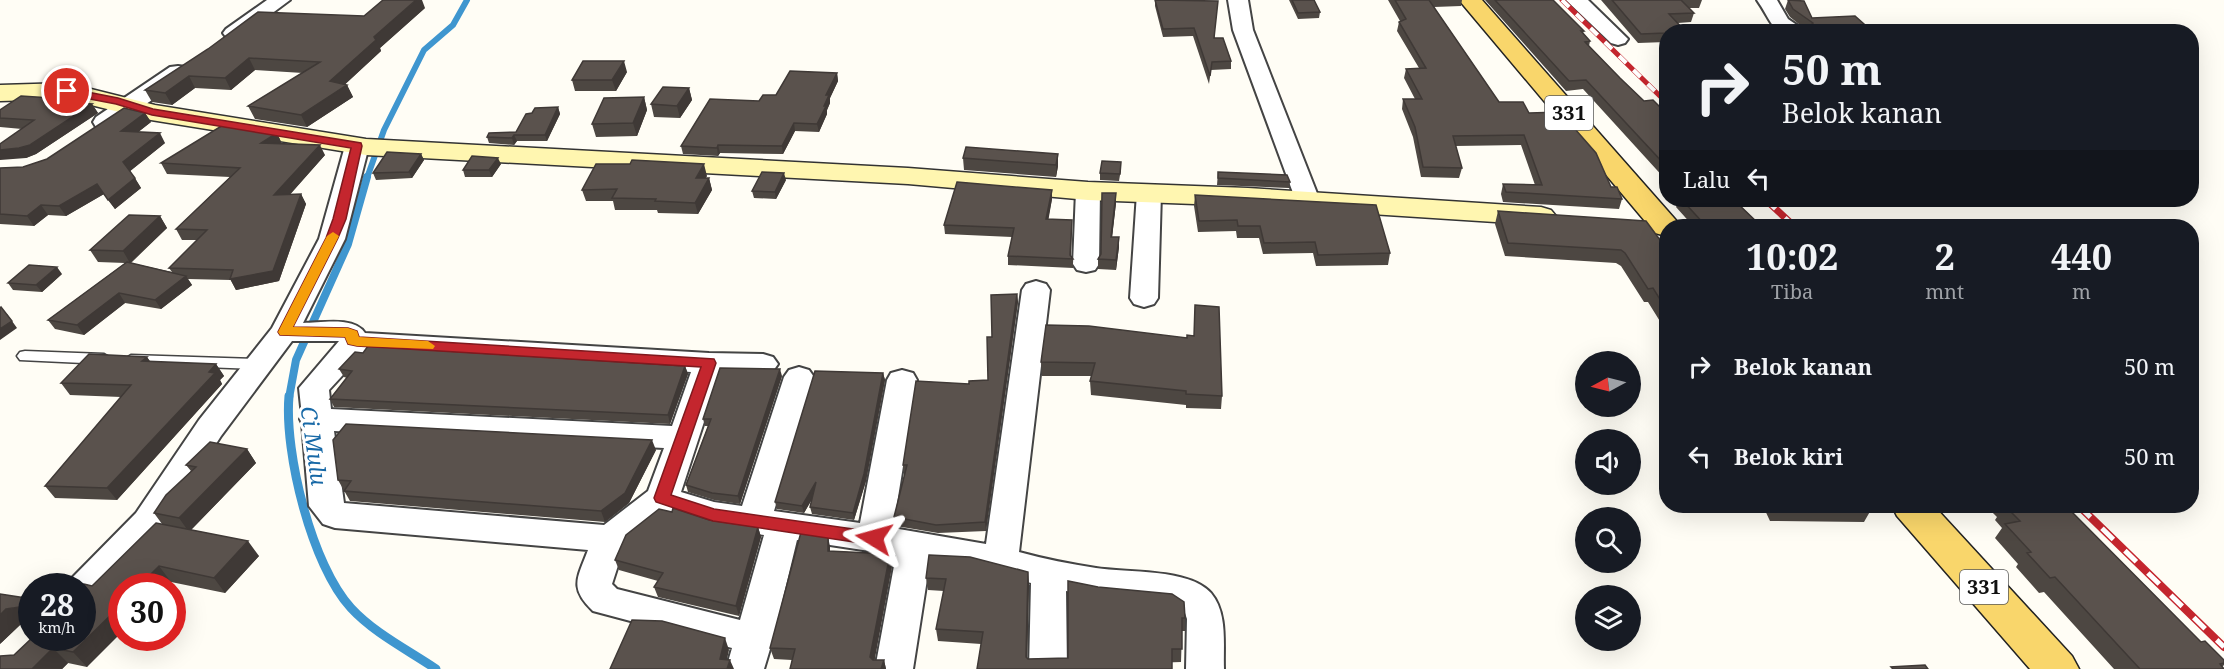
<!DOCTYPE html>
<html lang="id">
<head>
<meta charset="utf-8">
<style>
  :root { --surface:#171b24; --page:#242831; --text:#f1f3f6; --muted:#9ea1a6 }
  body { margin:0; font-family:"Noto Serif",serif; background:var(--page); color:var(--text); height:100vh; display:flex; flex-direction:column; font-size:22px; white-space:nowrap }
  * { box-sizing:border-box; margin:0 }
  p { font-size:20px; color:var(--muted) }
  .icon { flex:none; width:33px; height:33px; fill:none; stroke:currentColor; stroke-width:2; stroke-linecap:round; stroke-linejoin:round }
  .map { position:relative; flex:1; overflow:hidden }
  .details { position:absolute; left:1659px; top:219px; width:540px; height:294px; display:flex; flex-direction:column; background:var(--surface); border-radius:24px; box-shadow:0 6px 24px #0002 }
  .details>* { flex:none }
  .banner { position:absolute; left:1659px; top:24px; width:540px; height:183px; border-radius:24px; box-shadow:0 6px 24px #0002; background:#171b24; color:var(--text); overflow:hidden }
  .needle { width:39px; rotate:263deg }
  .controls { position:absolute; left:1575px; top:351px; display:grid; gap:12px }
  .controls a { display:grid; place-items:center; width:66px; height:66px; border-radius:50%; background:var(--surface); box-shadow:0 6px 24px #0002; font-size:30px }
  .speed { position:absolute; left:18px; top:573px; display:flex; gap:12px; font-size:30px; font-weight:700; text-align:center }
  .speed>* { display:grid; place-content:center; width:78px; height:78px; border-radius:50%; background:var(--surface); box-shadow:0 6px 24px #0002; line-height:1 }
  .speed small { font-size:15px; font-weight:400 }
  .speed .limit { border:9px solid #d22; background:#fff; color:#111 }
  .pin { position:absolute; display:grid; place-items:center; width:51px; height:51px; color:#fff; margin:-26px; border:3px solid #fff; border-radius:50%; box-shadow:0 2px 6px #0007 }
  .me { position:absolute; width:66px; margin:-33px; rotate:278deg; stroke-linejoin:round; filter:drop-shadow(0 0 4px #0008) }
  .turn { display:flex; align-items:center; gap:21px; height:126px; padding:0 24px; font-size:27px }
  .turn .icon { width:78px; height:78px; stroke-width:2.5 }
  .turn b { display:block; font-size:42px; line-height:51px }
  .then { display:flex; align-items:center; height:57px; padding:0 24px; background:#0003; gap:12px; font-size:22px }
  .eta { display:flex; justify-content:space-evenly; align-items:center; height:102px; text-align:center }
  .eta b { font-size:36px; font-weight:700; line-height:42px }
  ul { padding:0; list-style:none }
  li { display:flex; align-items:center; gap:18px; height:90px; padding:0 24px }
  li div { flex:1 }
  li b { display:block; font-size:22px }
  li em { font-style:normal }
  .map>svg:first-child { display:block }
  .lines { fill:none; stroke-linecap:round; stroke-linejoin:round }
  .stream-far2 { stroke:#3f96cf; stroke-width:6 }
  .stream-far1 { stroke:#3f96cf; stroke-width:8 }
  .stream { stroke:#3f96cf; stroke-width:9 }
  .lane-casing { stroke:#444; stroke-width:3 }
  .street-casing { stroke:#444; stroke-width:4 }
  .secondary-casing { stroke:#333; stroke-width:3 }
  .primary-casing { stroke:#222; stroke-width:3 }
  .lane { fill:#fff; fill-rule:evenodd }
  .street { fill:#fff; fill-rule:evenodd }
  .secondary { fill:#fff6b0; fill-rule:evenodd }
  .primary { fill:#f9d66b; fill-rule:evenodd }
  .rail-far2-casing { stroke:#c4262e; stroke-width:5 }
  .rail-far1-casing { stroke:#c4262e; stroke-width:7 }
  .rail-casing { stroke:#c4262e; stroke-width:8 }
  .rail-far2 { stroke:#fff; stroke-width:4; stroke-dasharray:10; stroke-linecap:butt }
  .rail-far1 { stroke:#fff; stroke-width:4.5; stroke-dasharray:13; stroke-linecap:butt }
  .rail { stroke:#fff; stroke-width:5; stroke-dasharray:16; stroke-linecap:butt }
  .wall { fill:#4d4742 }
  .shaded-wall { fill:#3f3936 }
  .building { fill:#5a524d; stroke:#3f3936; stroke-width:1.5 }
  .route { fill:#c4262e; stroke:#7f191e; stroke-width:1.5 }
  .slow { fill:#f59e0b }
  .labels { text-anchor:middle; stroke-width:6; stroke-linejoin:round; paint-order:stroke }
  .shield { fill:#fff; stroke:#585858; stroke-width:1.5 }
  .shield-label { font-size:20px; font-weight:bold; fill:#111 }
  .water-label { font-size:22px; font-style:italic; fill:#1768a6; stroke:#fff }
</style>
</head>
<body>
<div class="map">
<svg width="2224" height="669" viewBox="0 0 2224 669">
  <rect width="100%" height="100%" fill="#fffdf5"/>
  <g class="lines">
    <!-- stream-far2 -->
    <path class="stream-far2" d="M367 178 384 130 424 50 453 25 467 0"/>
    <!-- stream-far1 -->
    <path class="stream-far1" d="M289 398 296 360 348 244 367 177"/>
    <!-- stream -->
    <path class="stream" d="M289 396C284 453 312 566 351 608 374 633 408 650 436 669"/>
    <defs>
      <path id="lane" d="M25 351 104 354 112 359 104 364 20 360 17 356 20 352Z
        M131 355 257 359 265 364 257 369 126 364 123 360Z"/>
      <path id="street" d="M267 0H290L240 37 233 39 226 37 223 33 226 29Z
        M1228 0H1248L1253 30 1320 201 1317 206 1308 208 1299 206 1296 201 1233 30Z
        M1566 0H1588L1628 39 1625 43 1618 45 1611 43Z
        M1757 0H1777L1788 19 1807 32C1767 32 1777 29 1757 0Z
        M178 66 186 67 189 72 186 77 112 127 104 129 96 127 93 122 96 117 170 67Z
        M357 139 365 141 369 146 345 239 303 323C321 323 354 316 365 333L709 353 763 354 773 357 778 364 773 371 763 374 720 373 681 492 714 502 742 506 784 377 789 370 799 367 809 370 814 377 774 511 860 523 887 380 891 373 902 370 913 373 917 380 893 528 986 544 1022 290 1026 284 1036 281 1046 284 1050 290 1019 552C1045 559 1070 564 1096 568 1127 573 1189 568 1211 593 1228 613 1223 645 1224 669H1186L1187 619 1185 613 1172 604 1098 597 1066 591 1067 669H1029L1031 583 971 567 930 560 913 669H875L896 555 797 540 773 639 764 669H726L732 648 593 611C569 588 577 579 588 550L335 528 323 524 309 506 302 423 300 419 302 416 299 388 339 341H292L221 436 160 531 146 548 94 600 82 604V586H66L70 580 136 513 199 420 272 328 319 239 345 146 349 141ZM364 352 691 372 672 426 331 409 329 390ZM334 431 664 448 648 491 604 525 344 503ZM667 512 713 528 764 535 740 620 617 589 612 584 624 547Z
        M1088 184 1097 186 1100 191 1099 264 1095 270 1086 272 1077 270 1073 264 1076 191 1079 186Z
        M1149 186 1158 188 1161 193 1158 298 1154 304 1144 307 1134 304 1130 298 1137 193 1140 188Z"/>
      <path id="secondary" d="M67 83 155 105 366 139 908 168 1088 182 1248 188 1541 207 1551 210 1556 216 1551 222 1541 225 1248 206 1088 200 908 184 366 155 151 120 67 99 0 101V85Z"/>
      <path id="primary" d="M1459 0H1482L1681 226H1666V236L1655 233Z
        M1892 506H1934L2072 656 2079 669H2030L1897 516Z"/>
    </defs>
    <!-- lane casing -->
    <use href="#lane" class="lane-casing"/>
    <!-- street casing -->
    <use href="#street" class="street-casing"/>
    <!-- secondary casing -->
    <use href="#secondary" class="secondary-casing"/>
    <!-- primary casing -->
    <use href="#primary" class="primary-casing"/>
    <!-- lane -->
    <use href="#lane" class="lane"/>
    <!-- street -->
    <use href="#street" class="street"/>
    <!-- secondary -->
    <use href="#secondary" class="secondary"/>
    <!-- primary -->
    <use href="#primary" class="primary"/>
    <defs>
      <path id="rail-far2" d="M1562 0 1666 102"/>
      <path id="rail-far1" d="M1766 200 1794 226"/>
      <path id="rail" d="M2079 506 2224 647"/>
    </defs>
    <!-- rail-far2 casing -->
    <use href="#rail-far2" class="rail-far2-casing"/>
    <!-- rail-far1 casing -->
    <use href="#rail-far1" class="rail-far1-casing"/>
    <!-- rail casing -->
    <use href="#rail" class="rail-casing"/>
    <!-- rail-far2 -->
    <use href="#rail-far2" class="rail-far2"/>
    <!-- rail-far1 -->
    <use href="#rail-far1" class="rail-far1"/>
    <!-- rail -->
    <use href="#rail" class="rail"/>
  </g>
  <!-- wall -->
  <path class="wall" d="M1155 0H1199L1215 38 1231 61V69L1211 70 1209 84 1193 36 1163 37 1155 6Z
    M1289 0H1314L1320 12 1319 18 1298 19Z
    M1388 0H1462L1461 6 1434 7 1499 102 1571 129 1611 187 1622 199 1619 209 1503 202 1501 194 1503 184 1535 185 1521 145 1455 146 1462 168 1459 178 1421 177 1413 137 1402 109 1403 99H1415L1404 78 1406 69 1419 68 1397 31 1399 22 1400 21Z
    M1485 0H1553L1584 31 1583 33 1590 41 1589 46 1620 78 1644 101 1666 113V180L1583 89 1566 91Z
    M1601 0H1702L1699 8H1689L1694 13 1691 22 1678 23 1666 32V42L1638 43Z
    M1788 0 1812 18 1873 32H1788L1791 25H1800L1790 17 1785 9Z
    M425 8 380 48 381 51 345 84 347 85 353 97 307 127 255 119 248 106 303 73 255 70 231 90 195 88 172 105 152 102 145 90 364 16Z
    M627 72 616 91H575L572 80Z
    M837 73 838 81 830 98V103L827 110V114L819 132 795 131 783 154 720 153 718 156 683 154 681 146 759 101Z
    M689 88 692 100 680 118 654 117 651 104Z
    M644 97 647 110 637 136 596 137 592 124Z
    M53 98 56 102 92 104 98 113 36 154 26 158 22 129 0 127V110Z
    M558 107 560 114 547 141H517L514 145 489 143 487 137 516 132 532 113Z
    M145 113 151 122 138 132 165 143 130 171 141 188 115 209 104 194 66 216 48 215 34 226 0 224V168L23 167 47 159Z
    M277 133 282 144 325 155 290 194H301L306 204 279 281 236 290 231 280 188 279 192 285 161 309 125 303 84 335 55 329 48 320 125 263 98 262 90 250 160 216 167 228 131 263 172 272 169 268 197 240H182L176 229 230 177 167 174 161 163Z
    M421 154 424 160 412 178 376 180 373 173Z
    M1058 154V166L1056 177 964 170 963 158Z
    M501 164 492 177H465L463 170Z
    M1121 169 1119 181 1100 180V173Z
    M1218 172 1290 182 1289 188 1217 185Z
    M707 176 705 178H709L712 190 698 214 658 213 657 210H615L613 201H586L582 190Z
    M786 180 776 199 754 198 752 191Z
    M1116 193V203L1112 237 1119 247 1116 270 1098 269V259L1101 254Z
    M1195 195 1390 253 1388 265 1316 266 1313 253 1263 254 1259 238H1237L1236 231 1198 232 1194 206Z
    M1052 199 1048 219 1072 229 1071 256 1073 259V268L1008 265V256L1012 237 945 234 944 225Z
    M1679 200H1734L1761 226H1693L1676 207Z
    M1498 211 1666 248V331L1648 302H1644L1621 266 1616 263 1505 256 1495 224Z
    M62 274 42 292 13 290 8 283Z
    M1017 294 1018 302 986 531 938 533 896 526 894 517 905 474H904L903 465 969 384 988 380Z
    M1046 325 1222 396 1221 409 1186 408V405L1091 395 1090 381 1092 376H1042L1041 362Z
    M363 353 685 366 688 374 670 424 334 407 330 399 347 378 344 377 339 369Z
    M147 357 150 362 216 364 224 376 220 380 222 384 117 500 55 498 45 486 121 397 70 395 61 383Z
    M883 373 885 380 866 481 854 520 812 514 810 507 812 499 804 513 777 509 775 502Z
    M782 376 740 504 714 500 688 492 686 485 708 426H705L703 419Z
    M247 449 256 463 191 530 259 556 225 593 171 582 166 586H122L87 667 68 663 62 669H0L14 655 162 524 154 513 191 471 186 465Z
    M656 450 629 503 605 522 350 501 338 480Z
    M1763 506H1871L1872 508 1864 522 1770 521Z
    M1986 506H2066L2201 642 2224 660V665L2222 667 2224 669H2114L2044 592 2039 593 2016 567 2018 564 1995 538 2002 528 1995 520 1997 517Z
    M709 520 758 527 761 537 739 616 658 597 654 587 658 581 619 570 615 560Z
    M828 536 830 551 890 554 892 566 874 660H884L886 669H790L792 660 774 659 770 648Z
    M1028 572 1029 585 1027 658 1028 659 1068 658V581L1185 618V631H1182L1181 662 977 669 981 644 938 641 936 629 944 591 928 590 926 578Z
    M32 599V633L23 624 20 625 0 644Z"/>
  <!-- shaded-wall -->
  <path class="shaded-wall" d="M416 0H422L425 8 380 48 381 51 338 91 347 85 353 97 307 127 301 115 330 81 374 37Z
    M249 58 255 70 231 90 225 78Z
    M624 61 627 72 616 91 612 80Z
    M837 73 838 81 830 98V103L827 110V114L819 132 817 124 824 106 826 95Z
    M189 76 195 88 172 105 165 93Z
    M689 88 692 100 680 118 677 106Z
    M644 97 647 110 637 136 633 123Z
    M53 98 59 107 47 102Z
    M92 104 98 113 36 154 26 158 0 160V150Z
    M558 107 560 114 547 141 545 135Z
    M145 113 151 122 127 141 121 131Z
    M794 123 795 131 783 154 782 146Z
    M160 133 165 143 129 172 123 162Z
    M277 133 282 144 261 143Z
    M514 135 517 141 514 145 512 138Z
    M320 145 325 155 280 206 274 195Z
    M718 145 720 153 718 156 717 148Z
    M421 154 424 160 412 178 409 172Z
    M1058 154V166L1056 177V165Z
    M498 158 501 164 492 177 489 170Z
    M704 164 707 176 699 189 696 178Z
    M784 173 786 180 776 199 775 192Z
    M135 178 141 188 115 209 108 200Z
    M709 178 712 190 698 214 695 203Z
    M97 184 104 194 66 216 59 206Z
    M1052 190V199L1047 228 1046 219Z
    M1116 193V203L1111 247V237Z
    M301 194 306 204 279 281 236 290 230 279Z
    M41 205 48 215 34 226 27 216Z
    M160 216 167 228 130 263 123 251Z
    M1119 237V247L1116 270V260Z
    M57 267 62 274 42 292 36 285Z
    M186 276 192 285 161 309 155 300Z
    M119 293 125 303 84 335 77 325Z
    M1017 294 1018 302 986 531 985 522Z
    M7 314 17 328 0 340V329Z
    M147 357 155 368 142 361Z
    M216 364 224 376 220 380 222 384 117 500 107 488Z
    M685 366 688 374 670 424 668 415Z
    M780 369 782 376 740 504 738 496Z
    M883 373 885 380 866 481 854 520 853 513Z
    M652 440 656 450 629 503 605 522 601 511Z
    M247 449 256 463 189 532 179 518Z
    M816 482 818 489 804 513 802 506Z
    M758 527 761 537 739 616 736 606Z
    M828 536 830 547V563L828 551Z
    M248 541 259 556 225 593 214 578Z
    M890 554 892 566 873 669 870 657Z
    M159 566 171 582 166 586H139Z
    M1028 572 1029 585 1027 669 1026 657Z
    M122 604V632L87 667 73 652Z
    M19 607 20 620 23 624 20 625 0 644V615L6 609Z
    M725 638 729 650 725 669 720 659Z
    M53 648 68 663 62 669H32Z
    M730 660 734 669H727Z
    M884 660 886 669H881Z"/>
  <!-- building -->
  <path class="building" d="M383 0H416L374 37 376 40 330 81 347 85 301 115 248 106 320 62 249 58 225 78 189 76 165 93 145 90 208 49 258 12 364 16Z
    M1155 0 1218 1 1214 38H1223L1231 61 1212 62 1210 76 1194 28 1163 29Z
    M1292 0H1314L1320 12 1298 13Z
    M1395 0H1429L1499 102H1523L1529 113 1561 112 1571 129H1575L1596 153 1611 187H1617L1622 199 1506 192 1503 184 1542 185 1524 135 1453 136 1462 168 1423 167 1415 127 1403 99H1422L1406 69 1426 68 1399 22 1406 19Z
    M1495 0H1553L1584 31H1581L1590 41 1585 42 1620 78 1644 101 1653 100 1666 113V166L1586 80 1569 81Z
    M1612 0H1681L1694 13 1669 14 1686 32H1666V33L1641 34Z
    M1788 0 1804 1 1812 18 1855 16 1873 32H1796L1791 25 1810 26 1813 23 1793 9Z
    M583 61H624L612 80H572Z
    M790 71 837 73 826 95H829L824 106H826L817 124 794 123 782 146 718 145 717 148 681 146 710 99 759 101 763 95H776Z
    M663 87 689 88 677 106 651 104Z
    M21 96 53 98 47 102 92 104 30 145 19 148 0 150V144L34 120 0 118V110Z
    M644 97 633 123 592 124 604 98Z
    M558 107 545 135H514L512 138 487 137 489 133 516 132 526 114 532 113 535 108Z
    M124 108 145 113 121 131 160 133 123 162 135 178 108 200 97 184 59 206 41 205 27 216 0 214V168L23 167 47 159Z
    M223 125 277 133 261 143 320 145 274 195 301 194 273 271 230 279 233 270 169 268 207 230 176 229 240 168 161 163Z
    M966 147 1058 154 1056 165 963 158Z
    M387 152 421 154 409 172 373 173Z
    M472 156 498 158 489 170H463Z
    M632 160 704 164 696 178H709L695 203 655 201 656 199 612 198 617 189 582 190 596 164H630Z
    M1102 161 1121 162 1120 174 1100 173Z
    M762 172 784 173 775 192 752 191Z
    M1218 172 1287 175 1290 182 1218 178Z
    M957 182 1052 190 1046 219 1072 220 1070 255 1073 259 1008 256 1014 228 944 225Z
    M1102 193H1116L1111 237H1119L1116 260 1098 259 1101 254Z
    M1195 195 1376 205 1390 253 1318 255 1315 242 1264 243 1260 226H1238L1237 220 1199 221Z
    M1682 200H1734L1761 226H1706Z
    M1498 211 1646 221 1666 248V309L1653 288 1648 289 1625 253 1621 250 1508 243Z
    M129 215 160 216 123 251 90 250Z
    M127 262 186 276 155 300 119 293 77 325 48 320Z
    M29 265 57 267 36 285 8 283Z
    M1017 294 985 522 936 525 894 517 907 465H903L916 381 969 384V381L988 380 987 337H992L991 295Z
    M1195 305 1219 307 1222 396 1186 394V391L1090 381 1095 363 1041 362 1046 325 1089 326 1187 338V335L1194 336Z
    M1 307 12 321 0 329V308Z
    M368 346 685 366 668 415 330 399 352 371 339 369 355 352 363 353Z
    M89 354 147 357 142 361 216 364 209 372 215 373 107 488 45 486 131 385 61 383Z
    M720 368 780 369 738 496 712 493 686 485 711 419H703Z
    M815 371 883 373 864 474 853 513 810 507 816 482 802 506 775 502Z
    M346 424 652 440 625 493 601 511 344 491 351 481 338 480 333 440Z
    M210 442 247 449 179 518 154 513 166 495 196 467 186 465Z
    M1777 506H1871L1872 508 1778 507Z
    M2005 506H2066L2201 642 2205 641 2224 660V663L2220 664 2224 669H2140L2055 577 2050 578 2027 553 2031 552 2005 524 2020 521Z
    M673 508 709 520 758 527 736 606 654 587 663 573 615 560 626 535 659 509 672 512Z
    M156 523 248 541 214 578 159 566 139 586H122V604L73 652 53 648 32 669H0V656L14 655 32 638H82V586H78L84 584 92 586Z
    M801 532 828 536V551L890 554 870 657 873 660H884L881 669H790L795 649 770 648Z
    M929 555 970 557 1028 572 1026 657 1028 659 1068 658V581L1098 587 1172 594 1184 602 1185 618H1182V649H1172V669H977L983 632 936 629 946 579 926 578Z
    M0 594 32 599V621L20 620 19 607 6 609 0 615Z
    M632 620 662 621 725 638 720 659 730 660 727 669H610Z
    M1925 665 1928 669H1893L1891 667Z"/>
  <!-- route -->
  <path class="route" d="M67 88 118 98 153 109 361 143 362 146 346 219 338 238 293 327 348 328 357 331 359 337 714 359 716 363 671 495 714 509 874 532 879 534 882 538 879 543 874 545 713 521 656 502 654 498 701 367 357 346 348 344 345 337 280 335 278 332 326 238 333 219 351 148 152 115 116 104 63 94V89Z"/>
  <!-- slow -->
  <path class="slow" d="M333 232 339 236 293 327 348 328 357 331 359 337 428 341 435 346 433 349 357 346 348 344 345 337 280 335 278 332 327 236Z"/>
  <g class="labels">
    <!-- shield labels -->
    <g class="shield">
      <rect x="1545" y="96" width="48" height="34" rx="4.5"/>
      <rect x="1960" y="570" width="48" height="34" rx="4.5"/>
    </g>
    <g class="shield-label">
      <text x="1569" y="120">331</text>
      <text x="1984" y="594">331</text>
    </g>
    <!-- water labels -->
    <g class="water-label">
      <text transform="translate(314 446) rotate(82)" y="8">Ci Mulu</text>
    </g>
  </g>
</svg>
<div class="controls">
<a><svg class="needle" viewBox="-14 -14 28 28"><path d="M0-13l5 13h-10z" fill="#e53935"/><path d="M0 13l5-13h-10z" fill="#9ea1a6"/></svg></a>
<a><svg class="icon" aria-label="sound" viewBox="0 0 24 24"><path d="M4 9h4l5-4v14l-5-4H4zM17 9q2 3 0 6"/></svg></a>
<a><svg class="icon" aria-label="search" viewBox="0 0 24 24"><circle cx="10" cy="10" r="6"/><path d="M15 15l6 6"/></svg></a>
<a><svg class="icon" aria-label="layers" viewBox="0 0 24 24"><path d="M12 4l9 5-9 5-9-5zM3 14l9 5 9-5"/></svg></a>
</div>
<div class="speed"><div>28<small>km/h</small></div><div class="limit">30</div></div>
<div class="pin" style="left:67px;top:91px;background:#d93025"><svg class="icon" aria-label="arrive" viewBox="0 0 24 24"><path d="M6 21V4h12l-3 4 3 4H6"/></svg></div>
<svg class="me" style="left:874px;top:538px" viewBox="-20 -20 40 40"><path d="M0-17L14 15 0 8-14 15z" fill="#c4262e" stroke="#fff" stroke-width="4"/></svg>
<div class="banner">
<div class="turn"><svg class="icon" aria-label="right" viewBox="0 0 24 24"><path d="M7 20v-9h11M14 6l5 5-5 5"/></svg><div><b>50 m</b>Belok kanan</div></div>
<div class="then">Lalu<svg class="icon" aria-label="left" viewBox="0 0 24 24"><path d="M17 20v-9H6M10 6l-5 5 5 5"/></svg></div>
</div>
<section class="details">
<div class="eta">
<div><b>10:02</b><p>Tiba</p></div>
<div><b>2</b><p>mnt</p></div>
<div><b>440</b><p>m</p></div>
</div>
<ul>
<li><svg class="icon" aria-label="right" viewBox="0 0 24 24"><path d="M7 20v-9h11M14 6l5 5-5 5"/></svg><div><b>Belok kanan</b></div><em>50 m</em></li>
<li><svg class="icon" aria-label="left" viewBox="0 0 24 24"><path d="M17 20v-9H6M10 6l-5 5 5 5"/></svg><div><b>Belok kiri</b></div><em>50 m</em></li>
</ul>
</section>
</div>
</body>
</html>
